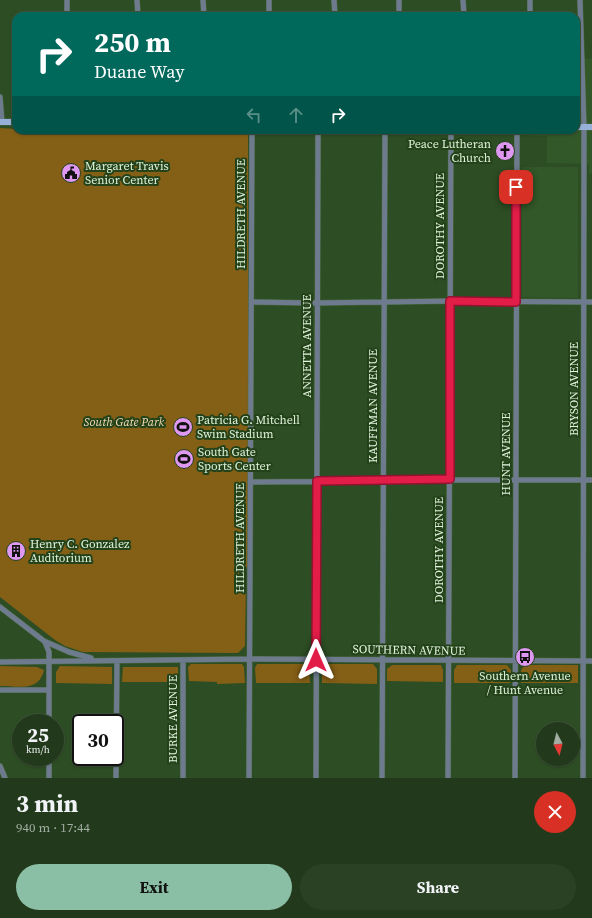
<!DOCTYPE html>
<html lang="en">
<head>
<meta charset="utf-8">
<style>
  :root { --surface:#223a1b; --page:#2a4124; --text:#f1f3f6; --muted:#a2ada3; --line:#3f543a; --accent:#8abfa5 }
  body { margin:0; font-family:"Source Serif 4",serif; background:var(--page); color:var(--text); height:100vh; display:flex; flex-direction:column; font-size:15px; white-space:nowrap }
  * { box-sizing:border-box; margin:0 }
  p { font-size:13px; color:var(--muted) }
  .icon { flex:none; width:22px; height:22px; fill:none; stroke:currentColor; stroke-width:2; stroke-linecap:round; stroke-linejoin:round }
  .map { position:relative; height:778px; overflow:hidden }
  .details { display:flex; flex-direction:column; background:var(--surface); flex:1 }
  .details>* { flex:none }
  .top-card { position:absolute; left:12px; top:12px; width:568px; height:122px; border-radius:12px; box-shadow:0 1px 3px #0004,0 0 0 1px var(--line); background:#00695c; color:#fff; overflow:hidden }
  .needle { width:26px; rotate:173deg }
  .fabs { position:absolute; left:536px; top:722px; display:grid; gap:8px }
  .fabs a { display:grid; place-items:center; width:44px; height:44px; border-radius:50%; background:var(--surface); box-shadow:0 1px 3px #0004,0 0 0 1px var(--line); font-size:20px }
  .speed { position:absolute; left:12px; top:714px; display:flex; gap:8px; font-size:20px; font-weight:700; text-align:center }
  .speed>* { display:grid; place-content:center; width:52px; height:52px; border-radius:50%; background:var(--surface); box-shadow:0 1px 3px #0004,0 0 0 1px var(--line); line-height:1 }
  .speed small { font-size:10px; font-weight:400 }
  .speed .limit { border:2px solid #111; border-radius:6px; background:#fff; color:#111 }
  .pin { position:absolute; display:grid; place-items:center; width:34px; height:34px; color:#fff; margin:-17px; border-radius:8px; box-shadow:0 2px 6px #0006 }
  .me { position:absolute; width:44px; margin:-22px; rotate:0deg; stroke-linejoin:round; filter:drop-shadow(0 0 3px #0008) }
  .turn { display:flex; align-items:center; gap:14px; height:84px; padding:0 16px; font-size:18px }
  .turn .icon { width:52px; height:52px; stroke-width:2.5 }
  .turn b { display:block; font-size:28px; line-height:34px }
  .lanes { display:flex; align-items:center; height:38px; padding:0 16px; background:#0003; justify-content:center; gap:20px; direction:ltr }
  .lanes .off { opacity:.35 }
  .round { display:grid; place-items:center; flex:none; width:42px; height:42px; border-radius:21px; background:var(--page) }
  .head { display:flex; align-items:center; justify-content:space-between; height:68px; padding:0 16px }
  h1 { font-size:24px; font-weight:700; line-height:30px }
  .button { display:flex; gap:8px; margin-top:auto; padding:8px 16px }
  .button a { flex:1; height:46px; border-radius:24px; background:var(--accent); color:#111; font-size:16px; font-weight:700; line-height:46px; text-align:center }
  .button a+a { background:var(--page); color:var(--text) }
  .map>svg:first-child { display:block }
  .built { fill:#325728 }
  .green { fill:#845f16 }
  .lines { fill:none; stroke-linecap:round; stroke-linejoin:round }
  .minor-casing { stroke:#4d6b45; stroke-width:6 }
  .major-casing { stroke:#4d6b45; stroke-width:7 }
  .minor { stroke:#6e7b8f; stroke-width:5 }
  .major { stroke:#96b0d8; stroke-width:6 }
  .route-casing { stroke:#92132f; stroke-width:10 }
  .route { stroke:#e11d48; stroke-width:7 }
  .labels { text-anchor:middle; stroke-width:4; stroke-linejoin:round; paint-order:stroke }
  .poi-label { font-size:12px; fill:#e0f3db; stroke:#23421a; text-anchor:start }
  .street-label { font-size:12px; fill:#e0f3db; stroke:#23421a }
  .park-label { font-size:12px; font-style:italic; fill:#f7ddb5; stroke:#23421a }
</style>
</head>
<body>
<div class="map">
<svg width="592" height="778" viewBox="0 0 592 778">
  <rect width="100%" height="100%" fill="#2d4d24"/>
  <!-- built -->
  <path class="built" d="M576 47 577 58 592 59V174H589V164L547 163V136L513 135V130H576Z
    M522 167H578V298L522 297Z"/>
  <!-- green -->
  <path class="green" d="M0 128 16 129V130H214L221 132H245L248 134V567L239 568V575L244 581H246L245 646 238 653 83 652 65 646 55 640 0 597Z
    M191 664H242L244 667 245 683 217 684V682L189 681 188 667Z
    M257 664H309L310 683H256L255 668Z
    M324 664H373L377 669V684L322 683V667Z
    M392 665H441L443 670V682L387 681V669Z
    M457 665H507L511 670 510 683H454V670Z
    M525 665H578V683H521V670Z
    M0 666 37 667 44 670C39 692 19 686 0 686Z
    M60 666 112 667V684L56 683V672Z
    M123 667H178V682H122Z"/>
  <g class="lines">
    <defs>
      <path id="minor" d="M67 0V16
        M137 0 138 16
        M203 0 204 16
        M269 0V16
        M334 0 335 16
        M399 0V16
        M463 0 464 16
        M530 0V16
        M580 0 584 127 583 778
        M0 97 2 122
        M251 302 312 303 455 301 592 302
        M250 482 378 481 389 480H592
        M0 607 44 641 69 652 91 658
        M45 642 49 652V723
        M0 662 249 659 592 661
        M0 690H49
        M0 766 5 778
        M49 778V757
        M116 778 117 661
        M183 778V660
        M249 778 252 130
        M316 778 318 130
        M382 778 385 130
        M448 778 451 130
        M515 778 517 130"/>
      <path id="major" d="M0 122H16
        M576 127H592"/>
    </defs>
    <!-- minor casing -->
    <use href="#minor" class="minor-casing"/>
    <!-- major casing -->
    <use href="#major" class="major-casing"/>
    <!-- minor -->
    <use href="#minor" class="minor"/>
    <!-- major -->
    <use href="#major" class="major"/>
  </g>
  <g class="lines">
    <defs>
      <path id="route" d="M316 660 317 481 450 479V301L516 302V187"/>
    </defs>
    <!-- route casing -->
    <use href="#route" class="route-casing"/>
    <!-- route -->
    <use href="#route" class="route"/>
  </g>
  <!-- icons -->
  <defs>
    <symbol id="church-disc" viewBox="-11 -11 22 22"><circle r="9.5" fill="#df98f1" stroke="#23421a"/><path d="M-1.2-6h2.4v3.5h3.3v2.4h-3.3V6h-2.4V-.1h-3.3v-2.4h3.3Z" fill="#111"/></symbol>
    <symbol id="civic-disc" viewBox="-11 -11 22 22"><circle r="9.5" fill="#df98f1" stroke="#23421a"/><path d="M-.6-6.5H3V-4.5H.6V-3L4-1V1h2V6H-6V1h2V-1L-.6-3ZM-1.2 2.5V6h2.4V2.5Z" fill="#111"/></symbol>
    <symbol id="stadium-disc" viewBox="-11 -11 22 22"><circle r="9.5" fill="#df98f1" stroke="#23421a"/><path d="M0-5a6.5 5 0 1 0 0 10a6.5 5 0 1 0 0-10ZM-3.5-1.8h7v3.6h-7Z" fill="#111"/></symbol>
    <symbol id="building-disc" viewBox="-11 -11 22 22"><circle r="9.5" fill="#df98f1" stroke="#23421a"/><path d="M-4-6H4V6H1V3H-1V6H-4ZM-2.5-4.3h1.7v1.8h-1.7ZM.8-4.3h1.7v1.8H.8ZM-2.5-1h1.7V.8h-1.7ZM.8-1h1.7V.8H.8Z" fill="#111"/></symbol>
    <symbol id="bus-disc" viewBox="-11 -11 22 22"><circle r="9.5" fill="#df98f1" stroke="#23421a"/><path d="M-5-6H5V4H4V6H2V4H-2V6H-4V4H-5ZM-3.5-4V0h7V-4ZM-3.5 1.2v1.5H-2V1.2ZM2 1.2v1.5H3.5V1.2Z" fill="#111"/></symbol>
  </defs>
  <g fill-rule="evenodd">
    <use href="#church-disc" x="494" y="140" width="22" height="22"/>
    <use href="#civic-disc" x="60" y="162" width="22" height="22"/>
    <use href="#stadium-disc" x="172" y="416" width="22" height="22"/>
    <use href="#stadium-disc" x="173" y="448" width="22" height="22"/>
    <use href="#building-disc" x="5" y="540" width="22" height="22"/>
    <use href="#bus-disc" x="514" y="646" width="22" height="22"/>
  </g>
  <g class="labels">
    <!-- poi labels -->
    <g class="poi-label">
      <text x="491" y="148" text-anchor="end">Peace Lutheran<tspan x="491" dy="14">Church</tspan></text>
      <text x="85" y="170">Margaret Travis<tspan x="85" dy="14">Senior Center</tspan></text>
      <text x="197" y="424">Patricia G. Mitchell<tspan x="197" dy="14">Swim Stadium</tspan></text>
      <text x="198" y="456">South Gate<tspan x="198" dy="14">Sports Center</tspan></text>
      <text x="30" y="548">Henry C. Gonzalez<tspan x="30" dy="14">Auditorium</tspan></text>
      <text x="525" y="680" text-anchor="middle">Southern Avenue<tspan x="525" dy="14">/ Hunt Avenue</tspan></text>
    </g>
    <!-- street labels -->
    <g class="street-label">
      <text transform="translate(241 214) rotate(-90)" y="4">HILDRETH AVENUE</text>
      <text transform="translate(440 226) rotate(-90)" y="4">DOROTHY AVENUE</text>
      <text transform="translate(307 346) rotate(-90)" y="4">ANNETTA AVENUE</text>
      <text transform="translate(574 389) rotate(-90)" y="4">BRYSON AVENUE</text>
      <text transform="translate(373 406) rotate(-90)" y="4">KAUFFMAN AVENUE</text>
      <text transform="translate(506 454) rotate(-90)" y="4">HUNT AVENUE</text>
      <text transform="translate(240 538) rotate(-90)" y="4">HILDRETH AVENUE</text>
      <text transform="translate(439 550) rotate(-90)" y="4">DOROTHY AVENUE</text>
      <text transform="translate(409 650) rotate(1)" y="4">SOUTHERN AVENUE</text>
      <text transform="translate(173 719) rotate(-90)" y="4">BURKE AVENUE</text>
    </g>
    <!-- park labels -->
    <g class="park-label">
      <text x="124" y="426">South Gate Park</text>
    </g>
  </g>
</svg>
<div class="fabs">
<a><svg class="needle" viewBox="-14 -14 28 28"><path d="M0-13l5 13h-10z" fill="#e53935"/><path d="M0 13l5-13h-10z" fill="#a2ada3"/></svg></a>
</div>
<div class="speed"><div>25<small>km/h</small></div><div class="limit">30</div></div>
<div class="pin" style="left:516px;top:187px;background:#d93025"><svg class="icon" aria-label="arrive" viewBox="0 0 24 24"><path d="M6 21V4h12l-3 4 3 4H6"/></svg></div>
<svg class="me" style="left:316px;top:660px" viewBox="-20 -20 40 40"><path d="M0-17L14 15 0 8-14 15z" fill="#e11d48" stroke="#fff" stroke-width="4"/></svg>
<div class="top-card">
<div class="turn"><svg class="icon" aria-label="right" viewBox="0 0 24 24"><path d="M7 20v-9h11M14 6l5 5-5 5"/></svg><div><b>250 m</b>Duane Way</div></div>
<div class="lanes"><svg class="icon off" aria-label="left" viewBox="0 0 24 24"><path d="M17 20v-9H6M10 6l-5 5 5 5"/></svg><svg class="icon off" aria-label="ahead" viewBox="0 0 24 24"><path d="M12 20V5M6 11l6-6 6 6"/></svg><svg class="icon" aria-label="right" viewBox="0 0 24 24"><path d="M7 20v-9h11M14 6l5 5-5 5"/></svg></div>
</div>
</div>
<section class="details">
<div class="head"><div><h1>3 min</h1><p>940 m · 17:44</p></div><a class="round" style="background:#d93025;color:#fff"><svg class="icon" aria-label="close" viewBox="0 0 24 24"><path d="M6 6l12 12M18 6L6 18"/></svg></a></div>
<div class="button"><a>Exit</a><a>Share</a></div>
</section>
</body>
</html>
